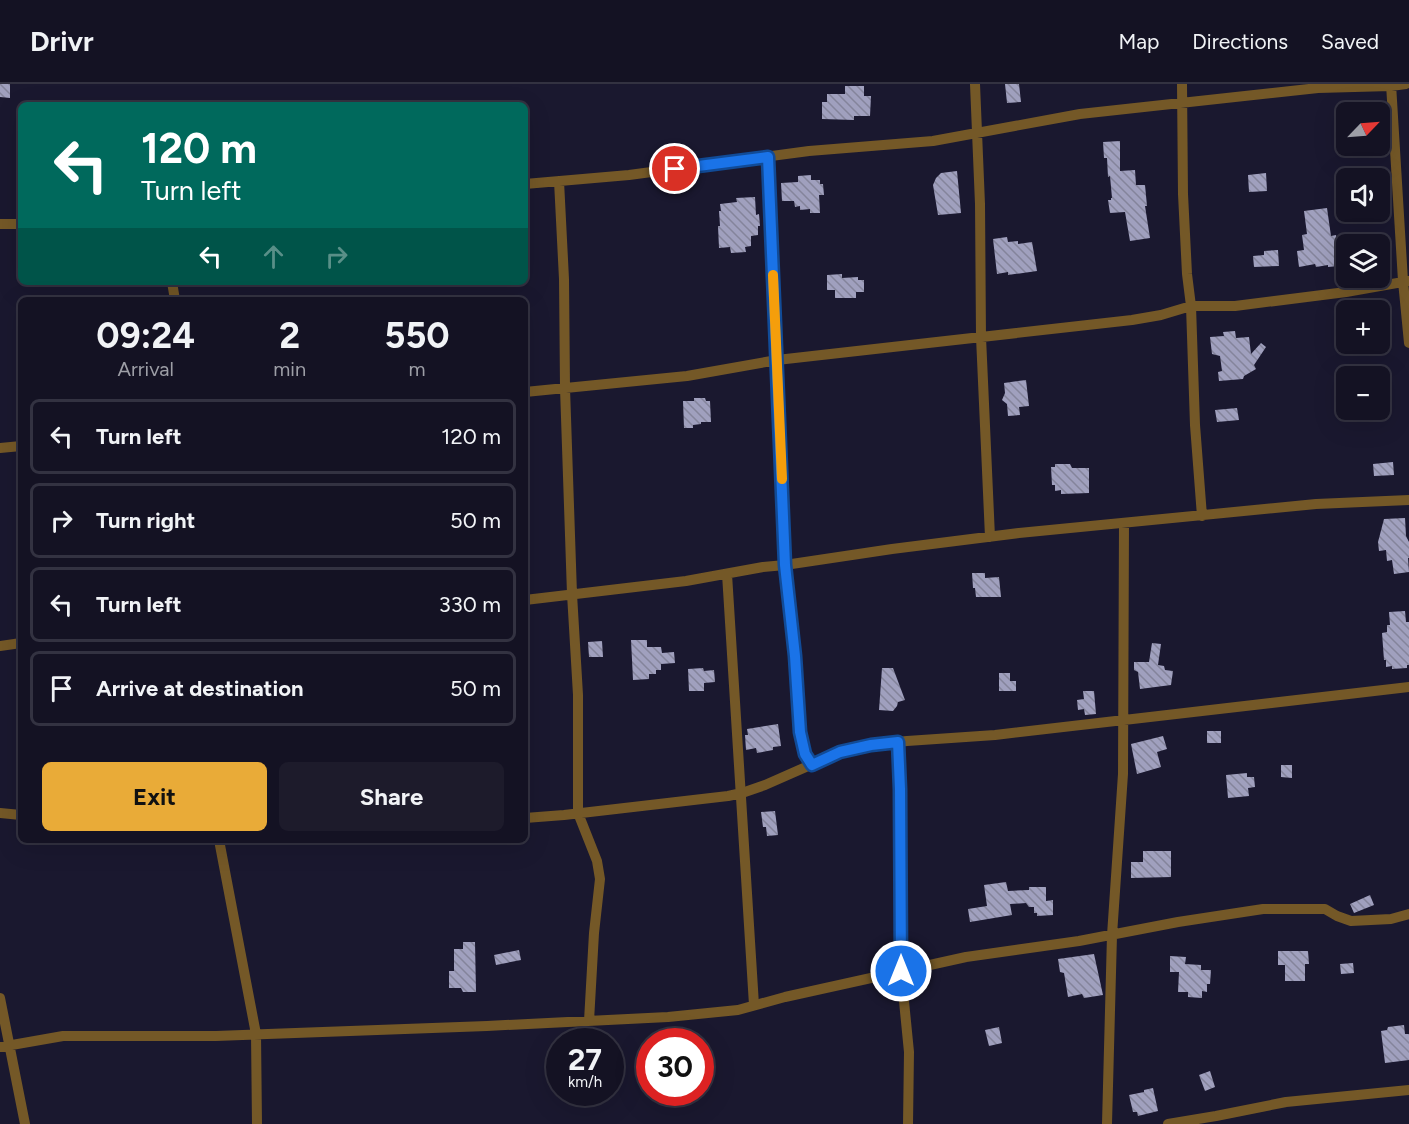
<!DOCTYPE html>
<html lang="en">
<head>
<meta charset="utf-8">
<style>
  :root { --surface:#141223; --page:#1d1b2b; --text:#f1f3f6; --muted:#9d9ea6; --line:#333241; --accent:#e9ab38 }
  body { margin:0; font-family:Figtree,sans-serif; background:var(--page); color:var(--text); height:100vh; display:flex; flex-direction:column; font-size:22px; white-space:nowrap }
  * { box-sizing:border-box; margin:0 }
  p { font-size:20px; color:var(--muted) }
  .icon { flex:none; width:33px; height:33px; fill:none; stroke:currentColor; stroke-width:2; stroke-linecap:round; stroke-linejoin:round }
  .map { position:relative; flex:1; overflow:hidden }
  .details { position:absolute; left:18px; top:213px; width:510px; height:546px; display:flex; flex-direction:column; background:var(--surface); border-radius:9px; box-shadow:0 6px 24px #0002,0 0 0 2px var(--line) }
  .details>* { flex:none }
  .banner { position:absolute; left:18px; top:18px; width:510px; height:183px; border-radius:9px; box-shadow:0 6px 24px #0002,0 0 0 2px var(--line); background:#00695c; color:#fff; overflow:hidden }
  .needle { width:39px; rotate:65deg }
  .controls { position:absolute; left:1336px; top:18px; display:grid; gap:12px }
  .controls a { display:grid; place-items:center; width:54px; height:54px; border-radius:9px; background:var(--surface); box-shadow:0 6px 24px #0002,0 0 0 2px var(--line); font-size:30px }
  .speed { position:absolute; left:546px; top:944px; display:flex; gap:12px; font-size:30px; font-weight:700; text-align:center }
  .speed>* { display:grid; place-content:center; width:78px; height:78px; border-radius:50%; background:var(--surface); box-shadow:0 6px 24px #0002,0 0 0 2px var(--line); line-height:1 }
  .speed small { font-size:15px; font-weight:400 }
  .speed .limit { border:9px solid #d22; background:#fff; color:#111 }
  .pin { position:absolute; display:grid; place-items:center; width:51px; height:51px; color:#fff; margin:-26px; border:3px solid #fff; border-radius:50%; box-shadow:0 2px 6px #0007 }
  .me { position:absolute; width:66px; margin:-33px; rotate:0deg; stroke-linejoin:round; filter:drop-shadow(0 0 4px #0008) }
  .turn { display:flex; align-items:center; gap:21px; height:126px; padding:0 24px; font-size:27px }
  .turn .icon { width:78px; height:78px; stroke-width:2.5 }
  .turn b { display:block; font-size:42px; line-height:51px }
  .lanes { display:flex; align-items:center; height:57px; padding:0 24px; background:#0003; justify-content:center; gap:30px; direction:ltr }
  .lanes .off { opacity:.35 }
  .eta { display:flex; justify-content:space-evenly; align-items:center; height:102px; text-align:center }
  .eta b { font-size:36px; font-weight:700; line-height:42px }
  .primary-button { display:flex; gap:12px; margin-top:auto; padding:12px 24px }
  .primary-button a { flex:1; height:69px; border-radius:9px; background:var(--accent); color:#111; font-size:24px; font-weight:700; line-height:69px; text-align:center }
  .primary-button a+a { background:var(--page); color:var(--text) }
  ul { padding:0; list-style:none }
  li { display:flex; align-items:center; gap:18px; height:75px; margin:0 12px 9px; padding:0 12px; border:3px solid var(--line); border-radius:9px }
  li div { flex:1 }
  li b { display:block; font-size:22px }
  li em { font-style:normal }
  header { display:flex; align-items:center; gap:36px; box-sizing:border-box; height:84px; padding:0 30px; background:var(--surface); border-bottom:2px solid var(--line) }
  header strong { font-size:28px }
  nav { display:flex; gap:33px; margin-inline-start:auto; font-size:21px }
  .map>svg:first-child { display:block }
  .building { fill:url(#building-back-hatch) }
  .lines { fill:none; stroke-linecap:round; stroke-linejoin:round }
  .minor { stroke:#745827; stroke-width:10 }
  .route-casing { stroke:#114b97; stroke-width:15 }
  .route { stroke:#1a73e8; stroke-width:10 }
  .slow { stroke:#f59e0b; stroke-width:10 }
</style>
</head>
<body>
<header>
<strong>Drivr</strong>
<nav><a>Map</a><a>Directions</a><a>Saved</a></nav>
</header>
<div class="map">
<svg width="1409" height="1040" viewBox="0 0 1409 1040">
  <defs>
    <pattern id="building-back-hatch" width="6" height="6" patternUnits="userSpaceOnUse" patternTransform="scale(1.5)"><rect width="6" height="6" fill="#a0a0be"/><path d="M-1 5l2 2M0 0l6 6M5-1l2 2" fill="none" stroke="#84849b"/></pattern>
  </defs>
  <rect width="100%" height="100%" fill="#1a182f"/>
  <!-- building -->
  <path class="building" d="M0 0H10V14L0 13Z
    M1005 0H1019L1021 18 1007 19Z
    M845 2H864V12H871L870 32H854V36L822 35V18H827V10H845Z
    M1120 57V87L1135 86 1136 101H1145L1147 122H1145L1150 154 1130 157 1125 128 1110 129 1108 116H1111V114H1112L1110 92 1108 93 1107 74H1104L1103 58Z
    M957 87 961 129 938 131 933 101 936 94 941 89Z
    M1266 89 1267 107 1249 108 1248 91Z
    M811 91V96H820V100H823L824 111H819L820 129H810V125L800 126V122L795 123 794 117H782L781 99 798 98V92Z
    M755 113 756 131 759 130 760 142H758V151L751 152V162L745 163 746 168 731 169 730 163 719 164 718 142H720L719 127H721L720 120 737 118 736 114Z
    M1327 124 1331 152 1336 151 1338 164 1336 165 1338 182 1328 183V181L1316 183 1315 180 1299 183 1297 167 1304 166 1302 151 1307 150 1304 127Z
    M1007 153 1008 158 1018 157V160L1032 158 1037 187 1008 191V188L997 190 993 155Z
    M1278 166 1279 182 1254 183 1253 172 1264 171V167Z
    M842 190V194L858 193V196H864V208H856V214H835V206H827V191Z
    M1235 247 1236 254 1249 253 1251 270 1261 259 1266 263 1254 281 1256 285 1244 292 1243 295 1219 297 1218 288 1222 287 1220 272 1212 270 1210 253 1224 252 1223 248Z
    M1026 296 1029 322 1019 323 1020 331 1008 332 1007 320 1002 316 1005 309 1004 299Z
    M694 314H705L706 317H710L711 338H701V340L693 341V344H684L683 317H694Z
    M1237 324 1239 336 1217 338 1215 326Z
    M1393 378 1394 391 1374 392 1373 380Z
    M1055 380H1070L1072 384H1089V409L1061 410V406L1055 407V401H1052L1051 383H1055Z
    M1405 434 1406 452 1409 458V474H1408L1409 488 1394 490 1392 476 1387 477 1386 466 1379 467 1378 458 1384 435Z
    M972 489H985V494L999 493 1001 513H976L975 504H973Z
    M1405 527 1406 538H1409V581H1407V584L1392 585V582L1386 583V576H1384L1382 549 1387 548V541H1390L1389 528Z
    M631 556H647V563H661L662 569 674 568 675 579 661 580V586H656V590H649V595L633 596Z
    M602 557 603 573H589L588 558Z
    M1152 559 1161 560 1158 581 1164 582 1165 586 1173 587 1171 601 1140 605 1138 588 1134 586V578H1149Z
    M703 584 704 587 714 586 715 598 704 599V607H689L688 585Z
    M882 584H893L905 616 898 618 897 622 893 627 879 626Z
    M999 589H1010V597H1016V607H999Z
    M1083 607H1094L1096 630 1085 631 1084 625 1078 626 1077 616 1084 615Z
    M778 640 781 662 773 663V666L757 669 756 664 746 666 745 651H748L747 645Z
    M1207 647H1221V659H1207Z
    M1163 652 1167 665 1157 668 1161 683 1137 690 1131 660Z
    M1281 681H1292V694L1281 693Z
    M1247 689V693H1254L1255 703 1248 704 1249 712 1228 714 1226 691Z
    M775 727 778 751 767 752 766 743H763L761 728Z
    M1143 767H1171V793L1131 794V778H1143Z
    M1006 798 1008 807 1029 806V803H1046V817L1053 816V831L1037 832V829H1034V823H1029L1026 819 1010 820 1012 831 970 838 968 825 987 822 984 801Z
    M1370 811 1374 821 1354 829 1350 820Z
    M463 858H475L476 908H463L461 904H449V887H454V865H463Z
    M519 866 521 876 496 881 494 871Z
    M1278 867H1308L1309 880H1305V897H1285V881H1278Z
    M1094 870 1103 911 1084 914 1082 910 1068 913 1064 889 1060 888 1058 875Z
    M1170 872 1186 873 1185 880 1201 881V886H1211L1210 900H1207V908L1202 907V914L1188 913V908H1178L1179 888H1170Z
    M1353 879 1354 889 1341 890 1340 880Z
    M1404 941 1405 950H1409V976L1385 979 1381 947 1387 946 1388 943Z
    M999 943 1002 959 989 962 985 946Z
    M1210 987 1215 1003 1205 1007 1199 991Z
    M1153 1004 1158 1027 1138 1032 1137 1028H1133L1129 1011 1144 1008V1006Z"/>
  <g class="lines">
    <!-- minor -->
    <path class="minor" d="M975 0 980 120 981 253 990 453
      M1182 0 1183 110 1187 190 1191 222 1195 341 1202 432
      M1391 0 1403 197 1409 259
      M768 73 785 481 795 572 800 648 805 670 811 681
      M559 97 564 195 565 304 572 510 578 611V729L597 777 600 795 594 849 589 937
      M525 100 629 91 809 67 933 57 1080 30 1318 4 1391 2 1406 0
      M0 140H21
      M172 198 175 216
      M525 308 687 292 777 276 1132 236 1161 231 1191 222H1235L1346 208 1409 197
      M0 364 21 362
      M727 490 754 921
      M525 516 686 497 763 483 785 481 892 465 1019 449 1316 420 1409 416
      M0 562 21 559
      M898 658 900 705 901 887 909 968 908 1040
      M0 729 21 731
      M525 734 564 731 728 712 742 709 765 701 840 668 871 661 907 657 995 651 1409 603
      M219 756 256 950 257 1040
      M0 914 25 1040
      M0 963 63 952H216L487 942 668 933 738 926 785 913 966 873 1079 857 1178 838 1263 825H1325L1337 832 1351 837 1391 835 1409 830
      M1107 1040 1112 851 1123 690 1124 439
      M1168 1040 1216 1032 1286 1018 1409 1006"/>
  </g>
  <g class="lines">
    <defs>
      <path id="route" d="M675 85 768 73 785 481 795 572 800 648 805 670 812 681 840 668 871 661 898 658 900 705 901 887"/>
    </defs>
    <!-- route casing -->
    <use href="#route" class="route-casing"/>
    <!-- route -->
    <use href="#route" class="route"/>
    <!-- slow -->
    <path class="slow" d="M773 191 782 395"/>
  </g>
</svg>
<div class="controls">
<a><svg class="needle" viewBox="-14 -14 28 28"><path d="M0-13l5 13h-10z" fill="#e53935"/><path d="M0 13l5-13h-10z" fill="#9d9ea6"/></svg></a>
<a><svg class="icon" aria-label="sound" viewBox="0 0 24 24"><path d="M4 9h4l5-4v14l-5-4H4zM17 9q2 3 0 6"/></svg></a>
<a><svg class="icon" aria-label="layers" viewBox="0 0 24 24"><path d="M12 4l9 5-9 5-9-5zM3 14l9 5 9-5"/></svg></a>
<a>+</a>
<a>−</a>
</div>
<div class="speed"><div>27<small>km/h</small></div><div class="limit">30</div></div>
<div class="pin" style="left:675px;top:85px;background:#d93025"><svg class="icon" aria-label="arrive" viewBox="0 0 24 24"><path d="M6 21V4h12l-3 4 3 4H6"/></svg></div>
<svg class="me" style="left:901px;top:887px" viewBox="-20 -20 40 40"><circle r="17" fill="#1a73e8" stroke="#fff" stroke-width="3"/><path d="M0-11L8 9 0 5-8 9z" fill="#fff"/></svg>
<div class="banner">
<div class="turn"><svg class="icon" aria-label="left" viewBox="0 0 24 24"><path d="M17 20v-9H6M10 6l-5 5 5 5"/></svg><div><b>120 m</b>Turn left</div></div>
<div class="lanes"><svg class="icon" aria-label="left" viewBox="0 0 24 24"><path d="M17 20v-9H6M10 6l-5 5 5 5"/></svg><svg class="icon off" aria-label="ahead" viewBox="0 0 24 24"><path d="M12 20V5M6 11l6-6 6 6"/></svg><svg class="icon off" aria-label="right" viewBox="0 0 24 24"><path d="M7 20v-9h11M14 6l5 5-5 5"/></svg></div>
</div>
<section class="details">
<div class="eta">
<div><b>09:24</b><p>Arrival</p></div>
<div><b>2</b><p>min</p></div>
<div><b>550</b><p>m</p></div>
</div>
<ul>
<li><svg class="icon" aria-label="left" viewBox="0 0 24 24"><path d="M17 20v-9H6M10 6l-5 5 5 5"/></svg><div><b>Turn left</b></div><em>120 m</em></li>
<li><svg class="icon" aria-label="right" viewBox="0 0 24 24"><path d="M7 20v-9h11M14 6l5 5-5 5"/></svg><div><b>Turn right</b></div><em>50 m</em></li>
<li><svg class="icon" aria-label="left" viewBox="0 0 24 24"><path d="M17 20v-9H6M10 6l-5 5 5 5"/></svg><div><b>Turn left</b></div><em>330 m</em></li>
<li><svg class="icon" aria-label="arrive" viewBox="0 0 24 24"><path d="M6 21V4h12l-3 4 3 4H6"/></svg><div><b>Arrive at destination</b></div><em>50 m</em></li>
</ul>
<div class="primary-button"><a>Exit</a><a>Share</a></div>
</section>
</div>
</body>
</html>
